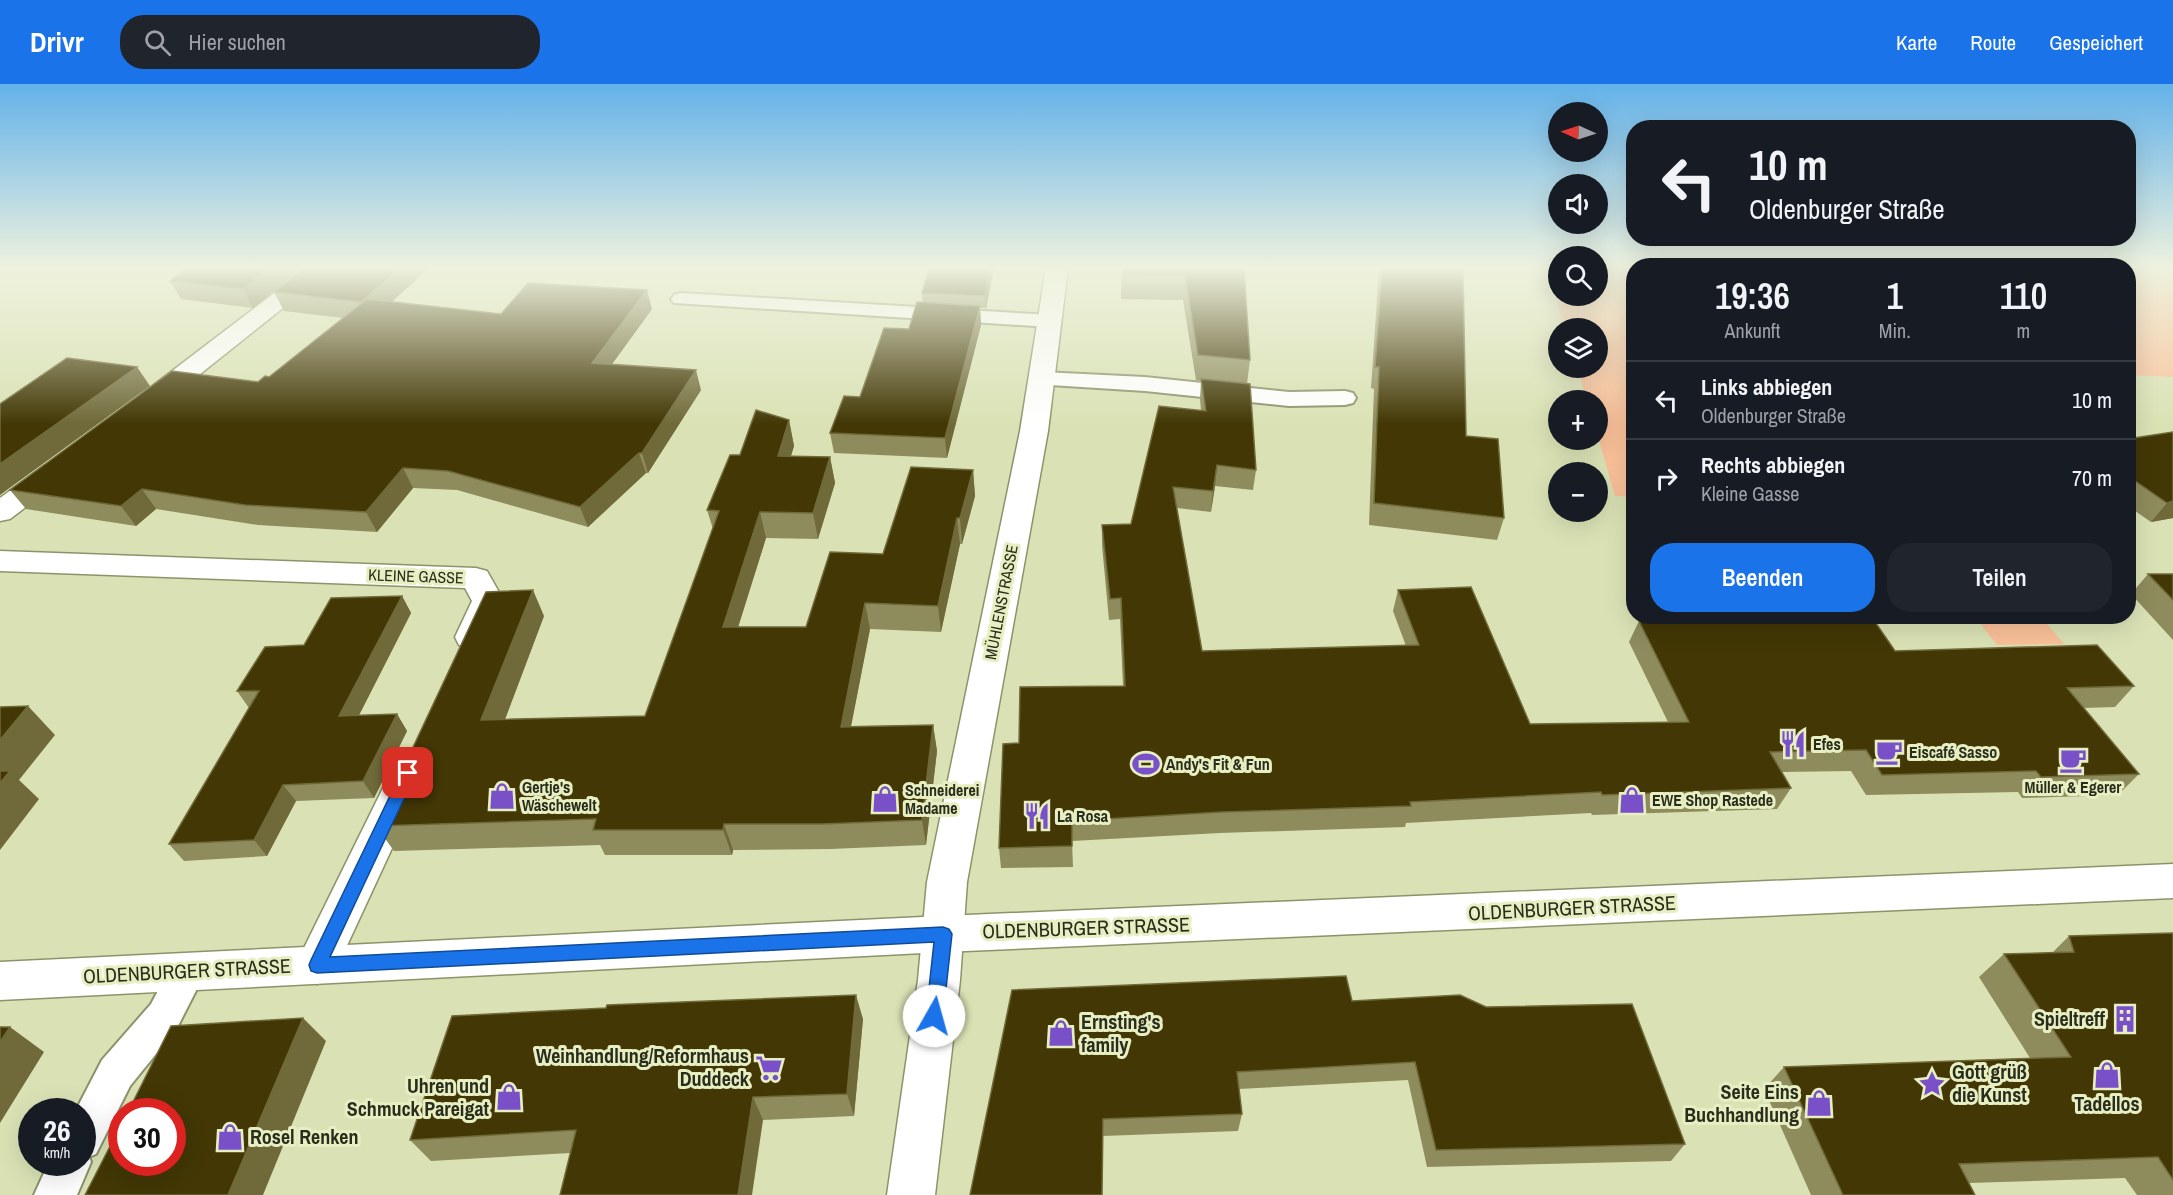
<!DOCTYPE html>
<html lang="de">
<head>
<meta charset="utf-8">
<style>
  :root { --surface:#171b24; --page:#20242c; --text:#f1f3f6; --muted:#9ea1a6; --line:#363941; --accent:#1a73e8 }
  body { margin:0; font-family:"Archivo Narrow",sans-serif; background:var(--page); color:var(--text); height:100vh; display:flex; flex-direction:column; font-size:22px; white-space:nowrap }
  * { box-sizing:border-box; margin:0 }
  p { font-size:20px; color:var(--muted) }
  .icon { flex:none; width:33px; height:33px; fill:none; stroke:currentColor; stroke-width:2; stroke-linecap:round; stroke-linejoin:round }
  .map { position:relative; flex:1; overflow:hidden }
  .sheet { position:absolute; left:1626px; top:174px; width:510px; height:366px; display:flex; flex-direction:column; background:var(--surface); border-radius:24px; box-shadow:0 6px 24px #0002 }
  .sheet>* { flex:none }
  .guide { position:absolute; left:1626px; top:36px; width:510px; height:126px; border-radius:24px; box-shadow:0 6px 24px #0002; background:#171b24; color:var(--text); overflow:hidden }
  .needle { width:39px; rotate:273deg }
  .tools { position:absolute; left:1548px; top:18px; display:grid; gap:12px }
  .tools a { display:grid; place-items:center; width:60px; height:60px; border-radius:50%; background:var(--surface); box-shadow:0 6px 24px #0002; font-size:30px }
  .speed { position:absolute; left:18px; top:1014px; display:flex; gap:12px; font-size:30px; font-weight:700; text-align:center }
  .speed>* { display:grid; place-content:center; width:78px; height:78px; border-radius:50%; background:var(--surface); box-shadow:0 6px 24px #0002; line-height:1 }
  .speed small { font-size:15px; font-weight:400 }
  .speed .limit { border:9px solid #d22; background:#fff; color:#111 }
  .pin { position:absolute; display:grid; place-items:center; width:51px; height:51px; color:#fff; margin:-26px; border-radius:12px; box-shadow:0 3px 9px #0006 }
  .me { position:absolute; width:66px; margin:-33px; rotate:7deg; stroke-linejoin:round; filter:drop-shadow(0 0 4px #0008) }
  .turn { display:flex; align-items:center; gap:21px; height:126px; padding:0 24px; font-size:27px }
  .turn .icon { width:78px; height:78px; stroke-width:2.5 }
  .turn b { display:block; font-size:42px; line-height:51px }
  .eta { display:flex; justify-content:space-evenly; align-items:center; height:102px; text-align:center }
  .eta b { font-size:36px; font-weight:600; line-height:42px }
  .button { display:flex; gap:12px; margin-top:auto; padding:12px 24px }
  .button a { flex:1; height:69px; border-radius:24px; background:var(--accent); color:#fff; font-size:24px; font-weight:600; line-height:69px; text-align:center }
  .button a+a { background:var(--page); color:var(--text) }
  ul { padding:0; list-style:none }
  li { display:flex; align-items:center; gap:18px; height:78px; padding:0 24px; border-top:2px solid var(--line) }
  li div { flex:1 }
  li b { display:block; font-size:22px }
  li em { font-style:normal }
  header { display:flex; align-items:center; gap:36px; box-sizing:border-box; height:84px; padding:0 30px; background:var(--accent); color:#fff }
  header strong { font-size:28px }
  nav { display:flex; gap:33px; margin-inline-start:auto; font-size:21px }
  .search { width:420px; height:54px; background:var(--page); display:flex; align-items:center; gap:15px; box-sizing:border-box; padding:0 21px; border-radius:24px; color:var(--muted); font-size:22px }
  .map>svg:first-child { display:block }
  .green { fill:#fac199 }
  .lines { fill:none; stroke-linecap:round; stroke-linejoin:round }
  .lane-casing { stroke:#8c936a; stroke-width:4 }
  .street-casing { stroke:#8c936a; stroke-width:3 }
  .secondary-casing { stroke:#8c936a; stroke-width:3 }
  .lane { fill:#fff; fill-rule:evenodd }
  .street { fill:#fff; fill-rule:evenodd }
  .secondary { fill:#fff; fill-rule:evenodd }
  .wall { fill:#8e8c5d }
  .shaded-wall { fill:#706a3a }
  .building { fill:#423705; stroke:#706a3a; stroke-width:1.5 }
  .route { fill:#1a73e8; stroke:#114b97; stroke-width:1.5 }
  .labels { text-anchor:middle; stroke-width:6; stroke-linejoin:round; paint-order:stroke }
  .street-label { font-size:16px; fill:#2a2d1c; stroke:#e7efc2 }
  .poi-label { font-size:16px; font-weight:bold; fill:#2a2d1c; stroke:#e7efc2; text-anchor:start }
  .near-street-label { font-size:20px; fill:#2a2d1c; stroke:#e7efc2 }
  .near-poi-label { font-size:20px; font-weight:bold; fill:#2a2d1c; stroke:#e7efc2; text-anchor:end }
</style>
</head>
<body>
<header>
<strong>Drivr</strong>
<div class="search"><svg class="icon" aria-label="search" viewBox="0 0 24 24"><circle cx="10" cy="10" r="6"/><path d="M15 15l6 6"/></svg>Hier suchen</div>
<nav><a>Karte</a><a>Route</a><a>Gespeichert</a></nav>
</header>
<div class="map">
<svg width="2173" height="1111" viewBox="0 0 2173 1111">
  <rect width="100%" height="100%" fill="#dae2b5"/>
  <!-- green -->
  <path class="green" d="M1547 184H1558V212H1598V184H1633V413L1615 412 1598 353V316H1587L1577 284H1598V244H1565Z
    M2129 184H2173V293L2129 291Z
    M1975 533H2041L2064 560 1997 561Z"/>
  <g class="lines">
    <defs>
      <path id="lane" d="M681 209 1050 231 1057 233 1060 237 1057 241 1050 243 674 219 671 215 674 211Z
        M1042 288 1145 293 1289 308 1345 307 1353 309 1356 314 1353 319 1345 321 1289 322 1145 307 1034 300 1031 295 1034 290Z
        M188 871 201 875 206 887 177 944 130 1002 96 1070 89 1073 91 1078 77 1111H34L49 1078H82V1028H75L102 976 151 920 175 875Z"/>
      <path id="street" d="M307 184H333L160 322 151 324 142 322 138 316 142 310Z
        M1046 184H1068L1048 347 967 798 960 896 935 1111H887L918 896 927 798 1020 347Z
        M54 379 64 382 68 388 64 394 10 435 0 437V414L44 382Z
        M0 467 476 484 487 487 504 517 483 561 471 565 459 561 455 553 472 517 465 504 0 487Z
        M399 693 412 698 418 708 332 894 317 900 302 894 296 881 302 868 386 698Z"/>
      <path id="secondary" d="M2173 780V814L943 868 0 916V878L943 832Z"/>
    </defs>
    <!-- lane casing -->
    <use href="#lane" class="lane-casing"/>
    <!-- street casing -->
    <use href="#street" class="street-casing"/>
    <!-- secondary casing -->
    <use href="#secondary" class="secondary-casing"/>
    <!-- lane -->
    <use href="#lane" class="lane"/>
    <!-- street -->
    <use href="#street" class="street"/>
    <!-- secondary -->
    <use href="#secondary" class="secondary"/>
  </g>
  <!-- wall -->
  <path class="wall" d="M303 184 253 224 181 215 170 197Z
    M304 184H429L392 218 501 230 652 225 612 280 701 306 648 389H646L588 443 457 406 413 404 377 448 258 441 156 425 136 442 26 425 10 406 269 293 343 234 284 227 274 208Z
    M929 184H994L986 224H980L981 241 947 374 834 369 830 349 860 313 909 245 923 219 922 209Z
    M1122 184H1244L1250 276 1247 300 1256 386 1253 406 1215 402 1211 428 1177 424 1202 567 1406 562 1393 527 1398 506 1530 640 1668 638 1629 558 1639 537 1738 533 1895 567 2134 602 2115 623 2083 624 2139 690 2118 711 2022 714 2018 708 1866 711 1851 687 1782 688 1791 704 1777 725 1592 731 1591 729 1406 739 1405 743 1220 749 1072 757 1073 783 1001 784 999 764 1019 659 1123 602 1120 535 1109 536 1102 462V441L1131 440 1201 326 1200 315 1201 297 1196 296 1183 216 1121 215Z
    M1379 184H1463L1466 352 1504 434 1497 456 1369 441 1374 305 1371 304Z
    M789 336 794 362 791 372 830 373 835 399 818 455 766 454 738 543H806L973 386 975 412 962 460H960L941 548 870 545 851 642 933 641 937 667 926 761 830 765 733 766 732 771H605L600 761 394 767 376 742 544 532 505 635 645 632 713 445 707 426 740 371Z
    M2173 348V434L2151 438 2128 422V355Z
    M2148 490H2173V556L2131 510Z
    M402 512 411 529 359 631 397 630 407 647 374 714 296 717 267 772 184 777 169 760 249 624 237 607 304 561Z
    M2173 849V1111H2137L2125 1094 1969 1099 1975 1111H1811L1764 1005 1784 983 2030 974 1979 893 2004 870 2052 869 2069 852Z
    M1012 906 1352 917 1685 1060 1671 1077 1427 1083 1408 996 1239 1005 1242 1030 1238 1047 1103 1052Z
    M863 935 854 1032 763 1036 570 1069 431 1077 410 1056Z"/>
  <!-- shaded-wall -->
  <path class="shaded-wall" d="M270 184H303L253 224 243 205Z
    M400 184H429L370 237 361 218Z
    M990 184H994L986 224 985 212Z
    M647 206 652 225 599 298 592 279Z
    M980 222 981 241 947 374 945 354Z
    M137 283 150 302 0 411V380Z
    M696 286 701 306 648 389 642 369Z
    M789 336 794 362 783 397 778 372Z
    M639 369 646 389 588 443 580 423Z
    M830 373 835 399 818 455 813 429Z
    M1217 381 1215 402 1211 428 1213 407Z
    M403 384 413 404 377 448 366 428Z
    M973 386 975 412 962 460 960 434Z
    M142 405 156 425 136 442 121 422Z
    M2173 417V434L2151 438 2167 419Z
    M760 428 766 454 730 569 723 543Z
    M957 434 960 460 941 548 938 522Z
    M533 506 544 532 495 662 481 636Z
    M402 512 411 529 350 649 339 632Z
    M865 519 870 545 846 668 841 643Z
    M28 622 55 651 19 696 39 715 0 766V656Z
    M397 630 407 647 374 714 363 697Z
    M933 641 937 667 926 761 922 736Z
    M283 701 296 717 267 772 254 756Z
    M724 740 733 766 732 771 723 746Z
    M856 911 863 935 854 1032 847 1010Z
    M303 934 326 957 263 1111H228Z
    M10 943 44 968 0 1039V958Z
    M753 1013 763 1036 752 1111H738Z"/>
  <!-- building -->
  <path class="building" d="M187 184H270L243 205 170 197Z
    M304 184H400L361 218 274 208Z
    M929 184H990L985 212 922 209Z
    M1122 184H1244L1250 276 1198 271 1185 192 1122 191Z
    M1382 184H1463L1466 352 1498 355 1504 434 1374 419 1379 283H1375Z
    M528 199 647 206 592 279 696 286 642 369H639L580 423 448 387 403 384 366 428 245 421 142 405 121 422 10 406 172 287 258 298 265 292 269 293 367 215 501 230Z
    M917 218 980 222 945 354 830 349 844 312 860 313 884 244 909 245Z
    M67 274 137 283 0 380V320Z
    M1201 295 1250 300 1256 386 1217 381 1213 407 1173 403 1202 567 1419 561 1398 506 1471 503 1530 640 1689 638 1639 537 1705 532H1871L1895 567 2097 561 2134 602 2067 604 2139 690 2041 693 2036 687 1882 691 1866 666 1770 668 1791 704 1602 711 1601 708 1410 718 1411 722 1222 728 1072 737V762L999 764 1003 660 1019 659 1020 603 1125 602 1121 514 1110 515 1102 441 1131 440 1159 322 1206 327Z
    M756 326 789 336 778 372 830 373 813 429 760 428 723 543H806L830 468 883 470 911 383 973 386 960 434H957L938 522 865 519 841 643 933 641 922 736 823 740H724L723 746H593L596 735 376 742 486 508 533 506 481 636 645 632 719 427 707 426 730 371H740Z
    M2173 348V417L2167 419 2128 392V355Z
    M2148 490H2173V516Z
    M402 512 339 632 397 630 363 697 283 701 254 756 169 760 259 607H237L265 563 304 561 331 514Z
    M28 622 0 656V623Z
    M0 687H10L0 699Z
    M2173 849V1096L2158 1073 1959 1080 1975 1111H1843L1784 983 2071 973 2004 870 2074 868 2069 852Z
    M1346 892 1352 917 1460 911 1486 923 1632 920 1685 1060 1436 1066 1415 978 1237 988 1242 1030 1103 1035 1102 1111H970L1012 906Z
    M856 911 847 1010 753 1013 738 1111H560L576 1046 410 1056 452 932 606 924 607 921Z
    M303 934 228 1111H85L122 1039V1078H172V1028H128L171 942Z
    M0 943H10L0 958Z"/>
  <!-- sky -->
  <linearGradient id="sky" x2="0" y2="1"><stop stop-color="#63b2ea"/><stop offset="0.54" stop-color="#eef2de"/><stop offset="1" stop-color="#eef2de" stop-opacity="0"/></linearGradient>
  <rect width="2173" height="340" fill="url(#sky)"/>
  <!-- route -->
  <path class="route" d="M408 683 414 685 416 689 330 873 943 843 949 845 952 850 943 932 941 937 934 940 928 937 926 932 934 858 317 889 311 887 309 881 311 876 401 689 403 685Z"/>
  <!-- icons -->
  <defs>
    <symbol id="restaurant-bare" viewBox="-9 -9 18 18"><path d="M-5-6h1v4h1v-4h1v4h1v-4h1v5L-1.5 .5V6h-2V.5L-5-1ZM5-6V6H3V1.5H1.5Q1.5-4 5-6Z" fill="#7a50c9" stroke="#e7efc2" stroke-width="2.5" paint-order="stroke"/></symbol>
    <symbol id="cafe-bare" viewBox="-9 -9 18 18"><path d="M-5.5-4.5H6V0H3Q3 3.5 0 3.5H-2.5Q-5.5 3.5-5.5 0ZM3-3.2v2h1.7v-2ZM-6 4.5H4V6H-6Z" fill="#7a50c9" stroke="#e7efc2" stroke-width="2.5" paint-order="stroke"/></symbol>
    <symbol id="stadium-bare" viewBox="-9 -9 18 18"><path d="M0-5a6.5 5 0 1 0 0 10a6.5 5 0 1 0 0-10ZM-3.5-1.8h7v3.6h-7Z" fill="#7a50c9" stroke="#e7efc2" stroke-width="2.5" paint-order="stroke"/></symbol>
    <symbol id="shop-bare" viewBox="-9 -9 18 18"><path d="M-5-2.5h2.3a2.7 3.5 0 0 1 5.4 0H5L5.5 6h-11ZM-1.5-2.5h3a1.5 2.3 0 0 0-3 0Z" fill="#7a50c9" stroke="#e7efc2" stroke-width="2.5" paint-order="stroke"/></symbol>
    <symbol id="building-bare" viewBox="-9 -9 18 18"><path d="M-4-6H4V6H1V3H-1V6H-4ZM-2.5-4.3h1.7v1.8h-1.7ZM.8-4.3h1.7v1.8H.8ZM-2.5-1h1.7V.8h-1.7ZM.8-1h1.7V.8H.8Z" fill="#7a50c9" stroke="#e7efc2" stroke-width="2.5" paint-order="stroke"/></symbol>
    <symbol id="supermarket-bare" viewBox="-9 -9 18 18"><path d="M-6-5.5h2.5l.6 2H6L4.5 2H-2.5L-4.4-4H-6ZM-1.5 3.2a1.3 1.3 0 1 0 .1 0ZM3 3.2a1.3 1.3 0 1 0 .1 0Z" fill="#7a50c9" stroke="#e7efc2" stroke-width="2.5" paint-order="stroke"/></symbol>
    <symbol id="sight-bare" viewBox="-9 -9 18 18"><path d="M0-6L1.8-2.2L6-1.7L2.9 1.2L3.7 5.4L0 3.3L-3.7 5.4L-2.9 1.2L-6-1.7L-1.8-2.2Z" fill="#7a50c9" stroke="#e7efc2" stroke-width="2.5" paint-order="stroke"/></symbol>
  </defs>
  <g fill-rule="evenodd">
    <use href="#restaurant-bare" x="1774" y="641" width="38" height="38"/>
    <use href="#cafe-bare" x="1870" y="649" width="38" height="38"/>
    <use href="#cafe-bare" x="2054" y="657" width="38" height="38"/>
    <use href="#stadium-bare" x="1127" y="661" width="38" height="38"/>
    <use href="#shop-bare" x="483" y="693" width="38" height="38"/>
    <use href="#shop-bare" x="866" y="696" width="38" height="38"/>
    <use href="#shop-bare" x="1613" y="697" width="38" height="38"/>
    <use href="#restaurant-bare" x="1018" y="713" width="38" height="38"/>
    <use href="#building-bare" x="2106" y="916" width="38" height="38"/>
    <use href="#shop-bare" x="1042" y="930" width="38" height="38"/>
    <use href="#supermarket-bare" x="750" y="965" width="38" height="38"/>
    <use href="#shop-bare" x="2088" y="972" width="38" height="38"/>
    <use href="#sight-bare" x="1913" y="981" width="38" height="38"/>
    <use href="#shop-bare" x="490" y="994" width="38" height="38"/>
    <use href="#shop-bare" x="1800" y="1000" width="38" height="38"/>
    <use href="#shop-bare" x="211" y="1034" width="38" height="38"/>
  </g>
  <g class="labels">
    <!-- street labels -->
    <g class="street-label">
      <text transform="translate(416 492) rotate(2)" y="6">KLEINE GASSE</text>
      <text transform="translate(1001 518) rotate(-79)" y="6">MÜHLENSTRASSE</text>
    </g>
    <!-- poi labels -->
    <g class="poi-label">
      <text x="1813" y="666">Efes</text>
      <text x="1909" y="674">Eiscafé Sasso</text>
      <text x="1166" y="686">Andy's Fit &amp; Fun</text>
      <text x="522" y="709">Gertje's<tspan x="522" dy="18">Wäschewelt</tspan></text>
      <text x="2073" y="709" text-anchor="middle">Müller &amp; Egerer</text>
      <text x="905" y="712">Schneiderei<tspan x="905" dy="18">Madame</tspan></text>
      <text x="1652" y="722">EWE Shop Rastede</text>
      <text x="1057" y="738">La Rosa</text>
    </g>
    <!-- near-street labels -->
    <g class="near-street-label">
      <text transform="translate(1572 824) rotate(-3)" y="7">OLDENBURGER STRASSE</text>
      <text transform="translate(1086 844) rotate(-2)" y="7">OLDENBURGER STRASSE</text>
      <text transform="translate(187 887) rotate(-3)" y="7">OLDENBURGER STRASSE</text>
    </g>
    <!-- near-poi labels -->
    <g class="near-poi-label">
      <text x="2105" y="942">Spieltreff</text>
      <text x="1081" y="945" text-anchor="start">Ernsting's<tspan x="1081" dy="23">family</tspan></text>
      <text x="749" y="979">Weinhandlung/Reformhaus<tspan x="749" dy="23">Duddeck</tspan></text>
      <text x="1952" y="995" text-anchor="start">Gott grüß<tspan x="1952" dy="23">die Kunst</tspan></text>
      <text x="489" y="1009">Uhren und<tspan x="489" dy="23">Schmuck Pareigat</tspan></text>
      <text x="1799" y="1015">Seite Eins<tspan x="1799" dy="23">Buchhandlung</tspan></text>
      <text x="2107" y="1027" text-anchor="middle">Tadellos</text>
      <text x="250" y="1060" text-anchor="start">Rosel Renken</text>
    </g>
  </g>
</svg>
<div class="tools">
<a><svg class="needle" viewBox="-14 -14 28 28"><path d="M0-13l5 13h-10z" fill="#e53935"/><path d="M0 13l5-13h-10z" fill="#9ea1a6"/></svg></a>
<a><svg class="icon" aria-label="sound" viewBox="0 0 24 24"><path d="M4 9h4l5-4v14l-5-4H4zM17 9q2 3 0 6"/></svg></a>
<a><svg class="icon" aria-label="search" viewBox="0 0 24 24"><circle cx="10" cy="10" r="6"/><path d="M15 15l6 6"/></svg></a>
<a><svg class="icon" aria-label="layers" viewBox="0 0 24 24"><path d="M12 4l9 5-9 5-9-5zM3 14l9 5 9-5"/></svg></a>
<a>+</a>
<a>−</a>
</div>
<div class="speed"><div>26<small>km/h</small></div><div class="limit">30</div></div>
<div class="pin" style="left:408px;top:689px;background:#d93025"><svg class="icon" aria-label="arrive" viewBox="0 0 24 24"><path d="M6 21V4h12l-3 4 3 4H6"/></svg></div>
<svg class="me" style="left:934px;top:932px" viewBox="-20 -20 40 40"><circle r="19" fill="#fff"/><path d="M0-13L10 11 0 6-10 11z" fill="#1a73e8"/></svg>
<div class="guide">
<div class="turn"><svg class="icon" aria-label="left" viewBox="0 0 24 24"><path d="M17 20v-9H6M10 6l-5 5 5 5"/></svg><div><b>10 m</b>Oldenburger Straße</div></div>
</div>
<section class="sheet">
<div class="eta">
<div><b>19:36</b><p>Ankunft</p></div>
<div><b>1</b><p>Min.</p></div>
<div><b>110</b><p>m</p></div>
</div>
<ul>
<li><svg class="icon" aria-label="left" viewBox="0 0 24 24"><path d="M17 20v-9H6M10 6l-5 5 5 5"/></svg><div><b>Links abbiegen</b><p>Oldenburger Straße</p></div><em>10 m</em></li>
<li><svg class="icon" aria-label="right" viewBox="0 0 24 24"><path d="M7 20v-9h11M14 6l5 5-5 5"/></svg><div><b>Rechts abbiegen</b><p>Kleine Gasse</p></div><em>70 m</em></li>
</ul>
<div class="button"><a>Beenden</a><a>Teilen</a></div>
</section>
</div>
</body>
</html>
